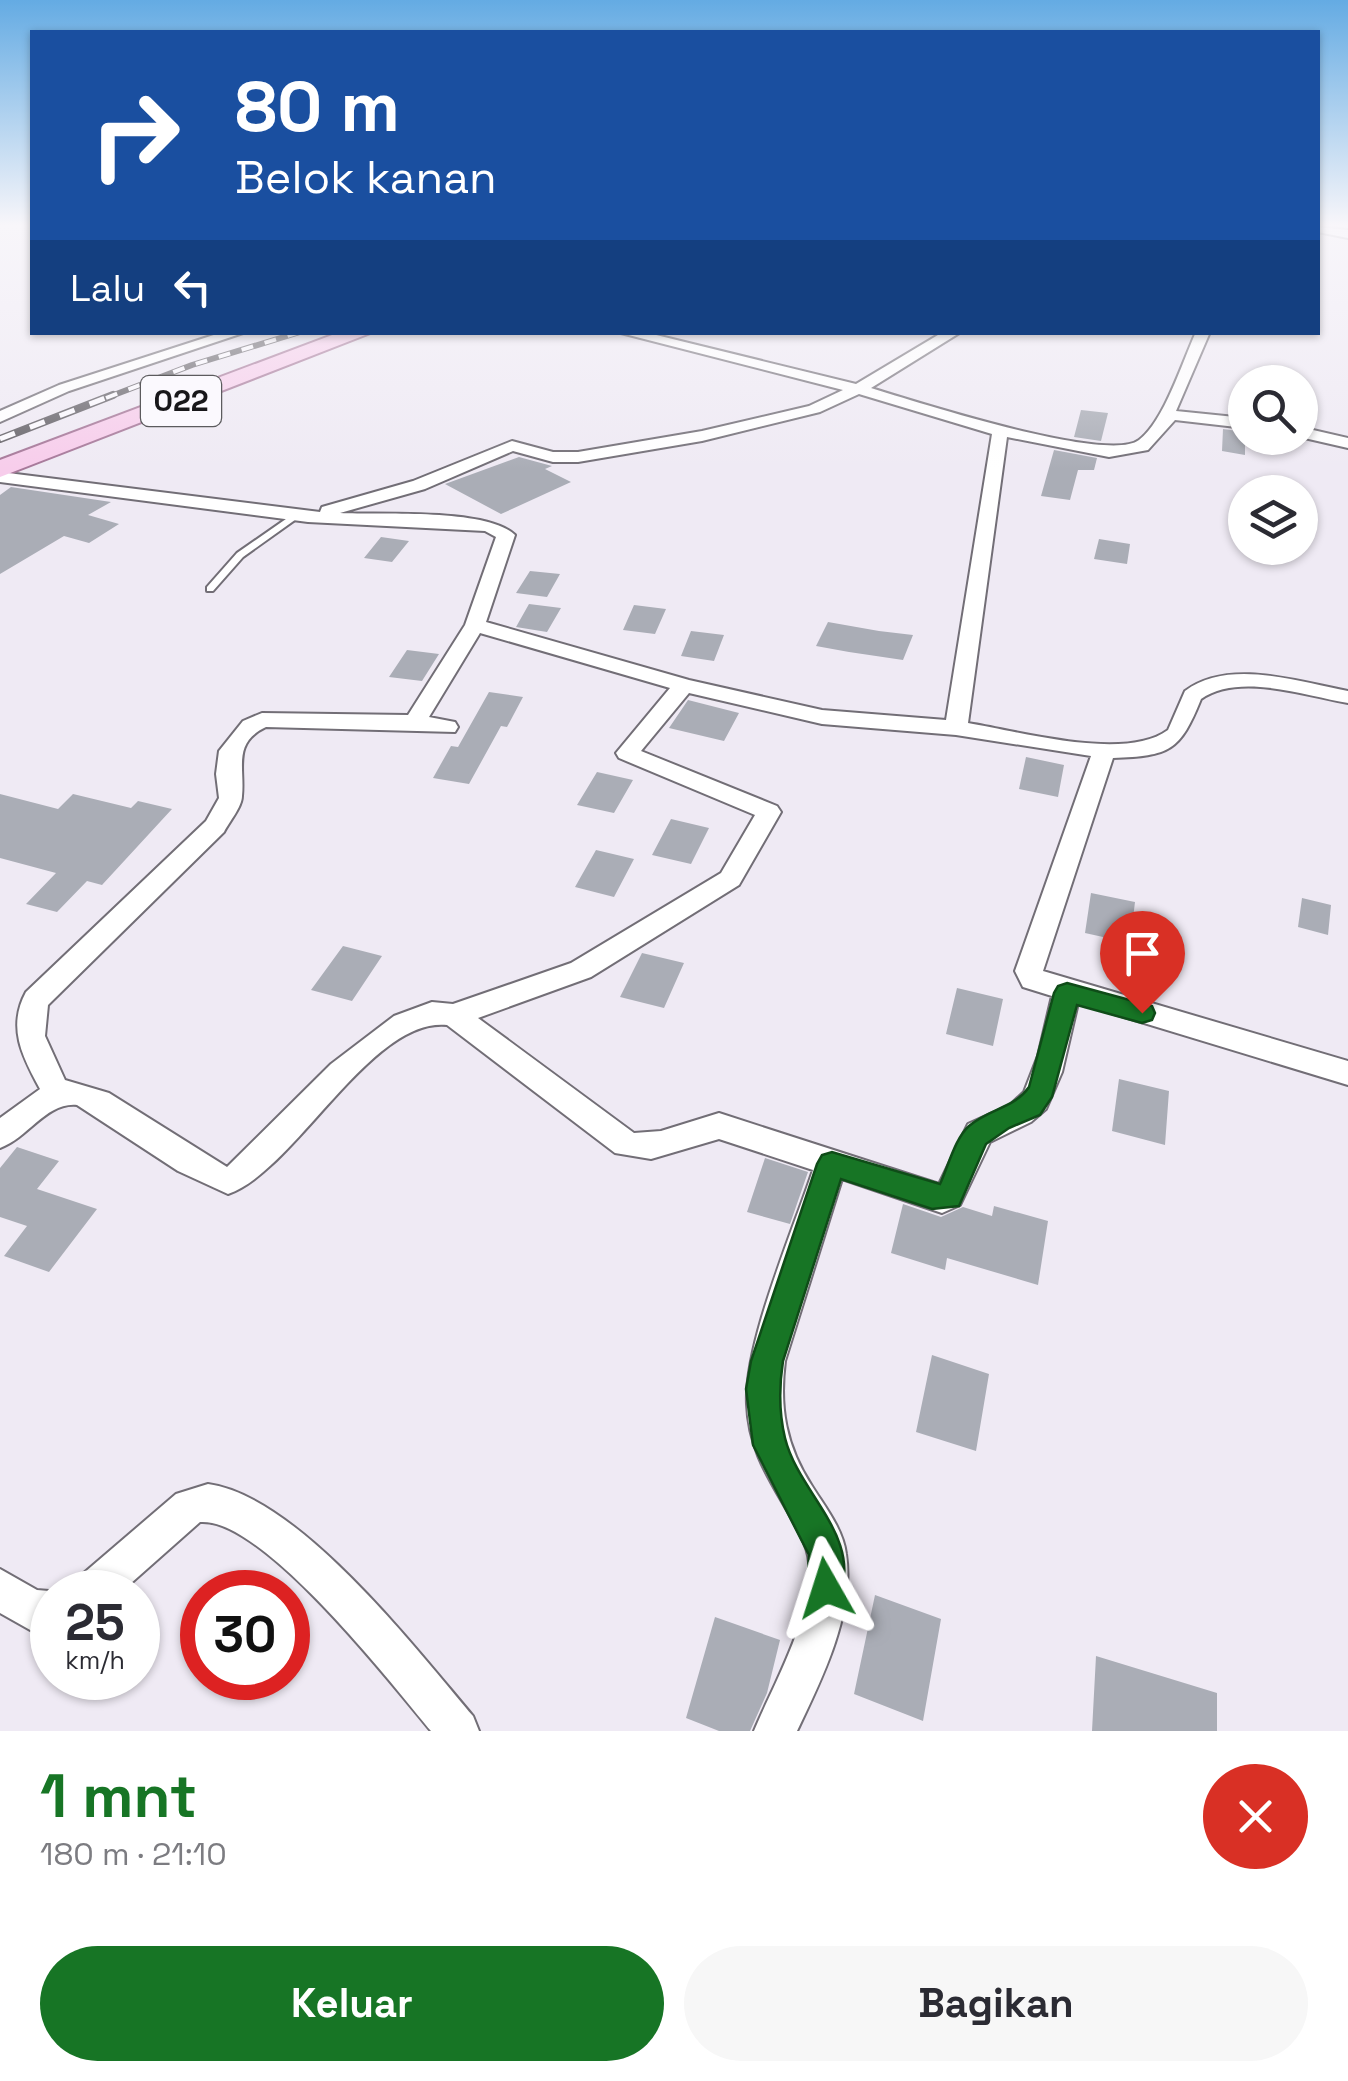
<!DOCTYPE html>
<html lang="id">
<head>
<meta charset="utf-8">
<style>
  :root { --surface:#fff; --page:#f7f7f7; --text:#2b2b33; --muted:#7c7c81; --accent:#177525 }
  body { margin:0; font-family:"Space Grotesk",sans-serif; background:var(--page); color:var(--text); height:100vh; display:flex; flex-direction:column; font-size:38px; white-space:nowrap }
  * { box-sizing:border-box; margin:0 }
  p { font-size:32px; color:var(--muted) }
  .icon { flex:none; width:55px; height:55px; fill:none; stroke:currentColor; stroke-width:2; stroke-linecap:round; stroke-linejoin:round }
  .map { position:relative; height:1731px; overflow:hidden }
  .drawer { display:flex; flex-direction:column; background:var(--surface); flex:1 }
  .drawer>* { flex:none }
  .guide { position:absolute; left:30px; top:30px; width:1290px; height:305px; border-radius:0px; box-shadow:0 2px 8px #0004; background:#1a4fa0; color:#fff; overflow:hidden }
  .tools { position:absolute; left:1228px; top:365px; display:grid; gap:20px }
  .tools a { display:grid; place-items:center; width:90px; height:90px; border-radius:50%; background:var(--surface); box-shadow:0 2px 8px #0004; font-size:50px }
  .speed { position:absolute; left:30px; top:1570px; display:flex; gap:20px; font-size:50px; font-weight:700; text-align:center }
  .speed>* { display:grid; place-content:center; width:130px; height:130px; border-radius:50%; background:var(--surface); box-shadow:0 2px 8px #0004; line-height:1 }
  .speed small { font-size:25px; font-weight:400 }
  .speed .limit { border:15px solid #d22; background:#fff; color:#111 }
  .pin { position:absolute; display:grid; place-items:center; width:85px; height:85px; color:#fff; margin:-102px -42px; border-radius:50% 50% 50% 0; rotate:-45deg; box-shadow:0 0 10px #0007 }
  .pin .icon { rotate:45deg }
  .me { position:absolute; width:110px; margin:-55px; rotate:354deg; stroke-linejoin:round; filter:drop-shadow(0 0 8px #0008) }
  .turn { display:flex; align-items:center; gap:35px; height:210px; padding:0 40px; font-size:45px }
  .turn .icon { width:130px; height:130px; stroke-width:2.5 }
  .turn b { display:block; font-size:70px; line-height:85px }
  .then { display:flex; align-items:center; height:95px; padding:0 40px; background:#0003; gap:20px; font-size:38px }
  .round { display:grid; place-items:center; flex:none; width:105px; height:105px; border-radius:52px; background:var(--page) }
  .summary { display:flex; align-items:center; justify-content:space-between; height:170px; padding:0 40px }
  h1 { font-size:60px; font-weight:700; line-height:75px; color:var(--accent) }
  .button { display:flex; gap:20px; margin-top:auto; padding:20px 40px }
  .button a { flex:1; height:115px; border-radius:60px; background:var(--accent); color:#fff; font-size:40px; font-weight:700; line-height:115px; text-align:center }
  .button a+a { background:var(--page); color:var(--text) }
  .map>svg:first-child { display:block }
  .building { fill:#aaadb6 }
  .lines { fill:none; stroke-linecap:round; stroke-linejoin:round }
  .service-casing { stroke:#726e76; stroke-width:4 }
  .minor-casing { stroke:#726e76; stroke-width:4 }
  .primary-casing { stroke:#a67899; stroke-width:4 }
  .service { fill:#fff; fill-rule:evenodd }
  .minor { fill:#fff; fill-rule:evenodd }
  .primary { fill:#f7cdeb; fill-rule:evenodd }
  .rail-far1-casing { stroke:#666369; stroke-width:6 }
  .rail-casing { stroke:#666369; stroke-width:8 }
  .rail-far1 { stroke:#fbf9fe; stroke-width:4; stroke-dasharray:12; stroke-linecap:butt }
  .rail { stroke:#fbf9fe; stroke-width:5; stroke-dasharray:16; stroke-linecap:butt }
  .route { fill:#177525; stroke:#0f4c18; stroke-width:2.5 }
  .labels { text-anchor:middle; stroke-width:9; stroke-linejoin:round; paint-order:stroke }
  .shield { fill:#fbf9fe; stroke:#5c5b5e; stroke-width:2.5 }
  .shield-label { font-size:30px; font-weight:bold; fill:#18171a }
</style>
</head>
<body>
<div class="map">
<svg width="1348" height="1731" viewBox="0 0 1348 1731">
  <rect width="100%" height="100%" fill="#efeaf4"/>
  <!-- building -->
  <path class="building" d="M1081 410 1108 413 1101 441 1074 437Z
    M1223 429 1245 432V455L1222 451Z
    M1054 450 1097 458 1094 470H1078L1070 500 1041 496Z
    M519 457 552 466 545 469 571 482 501 514 445 484Z
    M11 487 111 502 88 515 119 524 89 543 64 536 0 574V495Z
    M381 537 409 541 392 562 364 558Z
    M1099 539 1130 544 1127 564 1094 559Z
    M530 571 560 574 547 597 516 593Z
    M529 604 561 608 547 632 516 627Z
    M634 605 666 609 655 634 623 630Z
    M828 622 879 631 913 635 903 660 849 652 816 646Z
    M691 631 724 635 714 661 681 656Z
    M407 650 439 654 422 681 389 677Z
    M489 692 523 697 507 727 501 726 469 784 433 778 451 746 458 747Z
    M688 700 739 713 724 741 669 728Z
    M1026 757 1064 765 1058 797 1019 789Z
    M597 772 633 780 614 813 577 805Z
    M0 794 58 809 73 794 131 808 138 801 172 809 102 885 87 881 57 912 26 904 56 873 0 858Z
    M671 819 709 828 691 864 652 855Z
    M596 850 634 859 614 897 575 887Z
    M1091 893 1135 902 1130 943 1085 933Z
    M1302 898 1331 905 1328 935 1298 927Z
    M343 946 382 956 352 1001 311 990Z
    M642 953 684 963 664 1008 620 997Z
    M957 988 1003 999 993 1046 946 1034Z
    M1119 1079 1169 1091 1165 1145 1112 1131Z
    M17 1147 59 1161 37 1189 97 1209 49 1272 4 1256 27 1226 0 1217V1168Z
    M765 1158 808 1172 790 1224 747 1212Z
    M903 1204 941 1217 963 1207 992 1216 994 1206 1048 1221 1038 1285 947 1258 945 1270 891 1253Z
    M932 1355 989 1374 976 1451 916 1432Z
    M875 1595 941 1619 923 1721 854 1694Z
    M715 1617 780 1640 767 1693 750 1731H719L686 1718Z
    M1096 1656 1217 1693V1731H1092Z"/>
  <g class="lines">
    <defs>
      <path id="service" d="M296 512 300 515 299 517 243 557 213 591H207V587L237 553Z"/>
      <path id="minor" d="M1318 227 1348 230V238L1318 232Z
        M223 332H246L69 391 0 422V411L59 385Z
        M617 332H644L856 384 943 332H961L871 388C914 401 1108 464 1139 440 1164 421 1182 363 1196 332H1210L1176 411 1245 418V428L1175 420 1148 450 1109 457 1007 437 968 723C1018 731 1125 762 1168 730L1185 691C1229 658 1299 682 1348 691V703C1306 696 1239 672 1201 699 1180 751 1170 756 1113 758L1043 971 1348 1061V1085L1078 1003 1062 1072 1046 1109 1031 1122 990 1142 960 1205 942 1213 842 1179 785 1361C779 1408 786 1446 812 1486 825 1507 843 1529 846 1554 855 1613 822 1679 797 1731H754C773 1684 827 1594 804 1543 782 1494 749 1462 747 1404 744 1343 793 1231 813 1170L719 1139 651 1159 615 1153 447 1025C371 1017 295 1171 228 1194L178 1171 77 1105C46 1102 28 1138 0 1148V1118L40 1089C22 1056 7 1027 26 992L206 821 219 798 216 774 219 751 243 721 262 713 408 715 465 625 496 537 485 531 308 522 0 482V472L320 512 322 507 413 481 512 441 553 452H578L702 431 809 406 843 390ZM859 394 992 434 946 720 822 710 689 680 486 622 515 535C487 508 381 515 340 513L425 489 513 451 553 462H578L702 441 820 412ZM480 633 670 688 616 753 619 758 755 815 721 873 571 963 453 1004 432 1002 394 1016 331 1064 227 1167 109 1093 65 1080 45 1036 48 1005 224 832C229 822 242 807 242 796 245 768 232 743 266 727L455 732 458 727 455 722 429 717ZM689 693 822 724 956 735 1091 756 1015 971 1023 987 1052 996 1038 1056 1024 1092 1010 1105 968 1124 939 1184 719 1113 661 1131 634 1133 478 1018 591 977 739 885 781 812 777 806 641 751Z
        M1300 427 1348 438V448L1300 437Z
        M208 1484C298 1496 416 1649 473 1716L479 1731H431C392 1684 262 1517 200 1522L121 1592H72L78 1578 176 1494Z
        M0 1569 37 1590 61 1592H52V1629L32 1631 0 1613Z"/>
      <path id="primary" d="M340 332H373L0 477V460Z"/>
    </defs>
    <!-- service casing -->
    <use href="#service" class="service-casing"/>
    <!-- minor casing -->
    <use href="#minor" class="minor-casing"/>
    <!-- primary casing -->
    <use href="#primary" class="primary-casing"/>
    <!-- service -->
    <use href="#service" class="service"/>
    <!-- minor -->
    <use href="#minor" class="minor"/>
    <!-- primary -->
    <use href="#primary" class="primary"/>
    <defs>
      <path id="rail-far1" d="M106 398 192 365 300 332"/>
      <path id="rail" d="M0 439 113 395"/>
    </defs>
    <!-- rail-far1 casing -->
    <use href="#rail-far1" class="rail-far1-casing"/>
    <!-- rail casing -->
    <use href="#rail" class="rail-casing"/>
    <!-- rail-far1 -->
    <use href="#rail-far1" class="rail-far1"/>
    <!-- rail -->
    <use href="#rail" class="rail"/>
  </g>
  <!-- sky -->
  <linearGradient id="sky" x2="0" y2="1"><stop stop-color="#64abe3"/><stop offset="0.48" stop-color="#f8f6fa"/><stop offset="1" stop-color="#f8f6fa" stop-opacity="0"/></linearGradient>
  <rect width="1348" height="469" fill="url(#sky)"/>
  <!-- route -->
  <path class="route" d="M1067 983 1152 1006 1155 1013 1152 1020 1142 1023 1077 1005 1052 1097 1040 1115 1009 1128 986 1144 959 1206 932 1209 841 1179 783 1361C779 1387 779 1413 785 1438 799 1495 865 1537 838 1601L826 1606 813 1601 807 1588 809 1555 753 1445 746 1389 751 1361 817 1164 822 1155 832 1152 940 1184C948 1167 955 1138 969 1126 988 1109 1015 1108 1029 1087L1054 993 1058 986Z"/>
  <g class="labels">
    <!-- shield labels -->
    <rect class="shield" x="141" y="376" width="80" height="50" rx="8"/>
    <g class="shield-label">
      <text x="181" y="411">022</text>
    </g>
  </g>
</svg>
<div class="tools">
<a><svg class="icon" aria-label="search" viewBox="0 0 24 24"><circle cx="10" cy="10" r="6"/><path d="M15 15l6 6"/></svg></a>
<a><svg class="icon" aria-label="layers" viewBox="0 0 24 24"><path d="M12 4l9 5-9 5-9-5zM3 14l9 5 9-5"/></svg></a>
</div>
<div class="speed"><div>25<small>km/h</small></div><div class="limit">30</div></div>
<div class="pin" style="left:1142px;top:1013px;background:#d93025"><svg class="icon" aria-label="arrive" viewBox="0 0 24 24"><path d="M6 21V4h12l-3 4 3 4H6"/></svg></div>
<svg class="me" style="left:826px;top:1588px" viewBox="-20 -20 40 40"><path d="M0-17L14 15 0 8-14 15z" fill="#177525" stroke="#fff" stroke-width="4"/></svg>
<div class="guide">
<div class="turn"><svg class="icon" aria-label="right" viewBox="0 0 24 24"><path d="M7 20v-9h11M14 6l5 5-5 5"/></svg><div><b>80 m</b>Belok kanan</div></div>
<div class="then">Lalu<svg class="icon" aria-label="left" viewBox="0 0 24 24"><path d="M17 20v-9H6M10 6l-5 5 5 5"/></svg></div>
</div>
</div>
<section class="drawer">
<div class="summary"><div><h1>1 mnt</h1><p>180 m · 21:10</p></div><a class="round" style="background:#d93025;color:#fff"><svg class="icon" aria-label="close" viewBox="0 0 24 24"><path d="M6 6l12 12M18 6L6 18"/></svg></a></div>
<div class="button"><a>Keluar</a><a>Bagikan</a></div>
</section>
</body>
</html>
